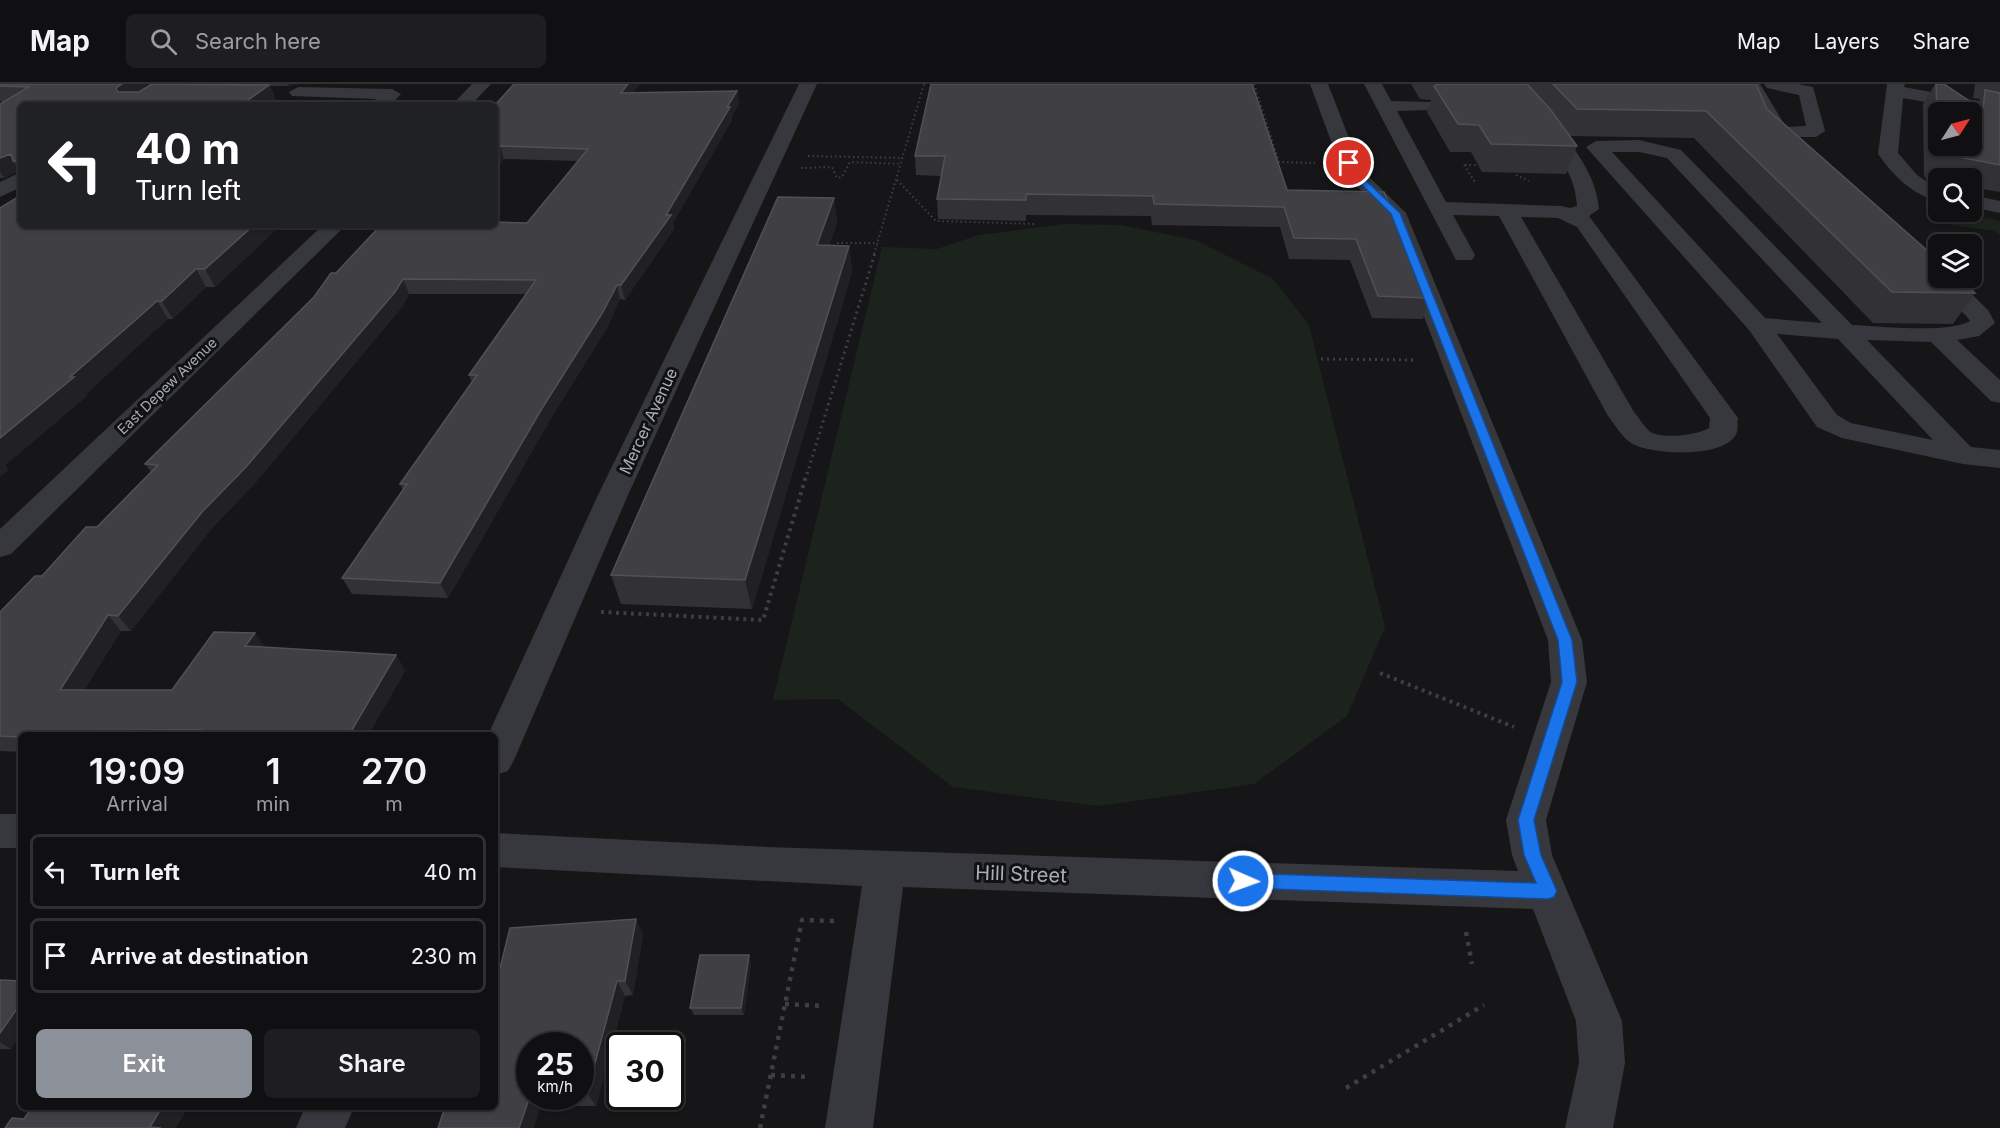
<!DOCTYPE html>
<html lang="en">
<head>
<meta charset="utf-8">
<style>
  :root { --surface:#101012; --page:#1e1e20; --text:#f1f3f6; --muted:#9c9d9f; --line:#303032; --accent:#8c9099 }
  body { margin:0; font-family:Inter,sans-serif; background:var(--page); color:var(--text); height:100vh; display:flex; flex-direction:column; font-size:22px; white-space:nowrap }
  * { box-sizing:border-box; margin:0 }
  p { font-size:20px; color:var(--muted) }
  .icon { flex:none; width:33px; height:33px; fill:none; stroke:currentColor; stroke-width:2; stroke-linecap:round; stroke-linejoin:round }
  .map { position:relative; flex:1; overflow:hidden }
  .panel { position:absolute; left:18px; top:648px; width:480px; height:378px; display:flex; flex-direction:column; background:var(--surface); border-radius:9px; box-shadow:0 2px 4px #0004,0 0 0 2px var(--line) }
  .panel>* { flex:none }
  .banner { position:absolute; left:18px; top:18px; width:480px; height:126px; border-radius:9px; box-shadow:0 2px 4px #0004,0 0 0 2px var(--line); background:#202124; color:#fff; overflow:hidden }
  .needle { width:39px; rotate:54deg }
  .buttons { position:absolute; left:1928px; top:18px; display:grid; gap:12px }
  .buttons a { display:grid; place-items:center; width:54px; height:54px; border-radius:9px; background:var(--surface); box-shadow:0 2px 4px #0004,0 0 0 2px var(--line); font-size:30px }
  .speed { position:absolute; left:516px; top:948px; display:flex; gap:12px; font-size:30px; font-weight:700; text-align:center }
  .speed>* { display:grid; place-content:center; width:78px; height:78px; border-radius:50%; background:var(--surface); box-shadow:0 2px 4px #0004,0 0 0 2px var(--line); line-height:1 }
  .speed small { font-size:15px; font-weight:400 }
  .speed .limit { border:3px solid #111; border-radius:9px; background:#fff; color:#111 }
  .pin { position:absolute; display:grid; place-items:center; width:51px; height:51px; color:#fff; margin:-26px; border:3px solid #fff; border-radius:50%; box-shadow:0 2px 6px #0007 }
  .me { position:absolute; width:66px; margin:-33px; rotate:92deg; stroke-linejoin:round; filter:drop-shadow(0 0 4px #0008) }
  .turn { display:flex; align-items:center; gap:21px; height:126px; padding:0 18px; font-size:27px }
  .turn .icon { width:78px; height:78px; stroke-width:2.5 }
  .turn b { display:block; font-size:42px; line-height:51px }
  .eta { display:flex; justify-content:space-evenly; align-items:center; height:102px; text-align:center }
  .eta b { font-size:36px; font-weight:600; line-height:42px }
  .button { display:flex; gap:12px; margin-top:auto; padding:12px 18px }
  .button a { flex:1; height:69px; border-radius:9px; background:var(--accent); color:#fff; font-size:24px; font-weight:600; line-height:69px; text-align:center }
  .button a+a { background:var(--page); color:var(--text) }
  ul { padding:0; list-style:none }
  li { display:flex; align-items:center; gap:18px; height:75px; margin:0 12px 9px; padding:0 6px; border:3px solid var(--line); border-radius:9px }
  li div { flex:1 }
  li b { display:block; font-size:22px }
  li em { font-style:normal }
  header { display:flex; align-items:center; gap:36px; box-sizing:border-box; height:84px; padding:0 30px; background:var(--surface); border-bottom:2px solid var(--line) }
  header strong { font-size:28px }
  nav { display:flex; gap:33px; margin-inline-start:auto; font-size:21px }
  .search { width:420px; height:54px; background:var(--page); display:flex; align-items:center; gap:15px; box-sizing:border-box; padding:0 21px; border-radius:9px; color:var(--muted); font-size:22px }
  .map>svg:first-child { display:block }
  .green { fill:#1c231d }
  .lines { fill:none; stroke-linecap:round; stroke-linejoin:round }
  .path-far3 { stroke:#3d3f44; stroke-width:2; stroke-dasharray:1.5 3; stroke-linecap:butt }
  .path-far2 { stroke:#3d3f44; stroke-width:3; stroke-dasharray:2 4; stroke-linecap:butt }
  .path-far1 { stroke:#3d3f44; stroke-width:4; stroke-dasharray:3 4.5; stroke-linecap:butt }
  .path { stroke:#3d3f44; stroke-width:4.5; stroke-dasharray:4 6; stroke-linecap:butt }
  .minor { fill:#37383d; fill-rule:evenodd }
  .wall { fill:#323236; fill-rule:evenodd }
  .shaded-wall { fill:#212124 }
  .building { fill:#3f3f44; stroke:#4f5156; stroke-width:1.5 }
  .route { fill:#1a73e8; stroke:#114b97; stroke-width:1.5 }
  .labels { text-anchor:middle; stroke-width:6; stroke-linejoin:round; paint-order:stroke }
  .far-street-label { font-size:14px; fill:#a8adb8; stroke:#111113 }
  .street-label { font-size:16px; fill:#a8adb8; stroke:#111113 }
  .near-street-label { font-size:20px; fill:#a8adb8; stroke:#111113 }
</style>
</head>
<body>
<header>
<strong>Map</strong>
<div class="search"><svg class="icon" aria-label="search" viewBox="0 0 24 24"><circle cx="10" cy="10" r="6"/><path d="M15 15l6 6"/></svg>Search here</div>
<nav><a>Map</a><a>Layers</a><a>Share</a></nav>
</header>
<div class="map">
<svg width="2000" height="1044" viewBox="0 0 2000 1044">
  <rect width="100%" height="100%" fill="#161618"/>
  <!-- green -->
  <path class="green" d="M1924 121 1938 124V128H1956L2000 137V151L1994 147 1941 139Z
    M1064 140 1121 141 1195 156 1273 195 1309 241 1385 543 1347 632 1254 700 1099 722 953 703 838 615 773 616 882 163 937 165 979 151Z"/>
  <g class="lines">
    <!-- path-far3 -->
    <path class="path-far3" d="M1254 0 1279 78
      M808 72 903 74
      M1278 78 1315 79
      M1464 81 1475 98
      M1465 81H1479
      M801 84 832 83 837 94 842 93 850 78 901 80
      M1516 91 1529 97
      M897 96 936 137 1036 140
      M837 159H878
      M874 170 924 0"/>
    <!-- path-far2 -->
    <path class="path-far2" d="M1321 275 1417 276
      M807 390 875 169"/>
    <!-- path-far1 -->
    <path class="path-far1" d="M601 528 763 536 807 389
      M1380 589 1514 643"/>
    <!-- path -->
    <path class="path" d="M1466 848 1472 880
      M785 920 822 922
      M771 991 810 993
      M1346 1004 1484 921
      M760 1044 802 836 835 837"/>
    <!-- minor -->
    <path class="minor" d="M472 0H491L471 21H452Z
      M799 0H817L628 411 514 676 508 687 495 691V651H488L598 411Z
      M1310 0H1328L1361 85 1406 129 1582 556 1587 598 1546 736 1552 771 1622 937 1625 979 1613 1044H1565L1579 979 1576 937 1533 825 903 803 873 1044H825L862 802 495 783V749L767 763 1518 787 1512 771 1506 736 1551 598 1548 556 1385 131 1342 87Z
      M1364 0H1382L1391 17 1430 18 1433 22 1430 26 1397 27 1446 118 1561 122 1570 124 1577 122C1575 72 1526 38 1499 0H1517C1548 35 1595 75 1599 125L1589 132 1738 334C1737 338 1738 344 1737 348 1728 375 1652 371 1633 360 1623 355 1615 341 1608 332L1499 132 1453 131 1475 171 1472 176H1456ZM1521 133 1558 134 1577 143 1710 334 1709 344C1698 351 1661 356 1649 347 1644 342 1639 334 1634 328Z
      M1742 0H1760L1786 43 1806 42 1799 11 1767 4 1764 0H1798L1813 3 1825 47 1816 53H1773Z
      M1887 0H1905L1904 3 2000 21V31L1903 14 1898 69 1917 91 1938 105V117C1911 110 1894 92 1878 70Z
      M298 3 392 5 401 10 390 21H371L376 15 292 12 289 8Z
      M1639 56 1681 66 1852 241C1879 242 1948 250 1970 237L1968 234 1930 194 1938 188V194H1955L1988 226 1995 239 1979 252 1957 256 2000 296V319L1991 317 1931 258 1867 256 1971 363 2000 366V384L1963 380 1842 354 1817 343 1749 246 1586 63 1596 57ZM1612 68H1639L1667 74 1822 239 1765 234ZM1777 250 1838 255 1933 356 1851 339 1837 331Z
      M21 88V103L0 113V98Z
      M1971 111 2000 117V129L1971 123Z
      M323 141H346L11 470 0 473V445Z
      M0 730H21V764H0Z
      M305 1023H354L345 1044H296Z"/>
  </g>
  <!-- wall -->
  <path class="wall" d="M0 0H298L288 2H270L276 16 269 21H21V90L19 87 4 94H0V20L4 18 0 17Z
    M514 0H640L633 8 737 7 739 19 732 32V36L673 139 674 145 625 216 620 215 608 242 547 341 448 514 352 510 342 494 403 407 400 400 472 298 469 291 526 210H409L402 223 256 398 212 444 131 547H121L84 606H172L265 564 396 571 405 587 368 651H21V668L0 667V528L97 443 151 388 145 380 314 213 336 189 527 139 578 77 504 75 498 83H495V21Z
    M931 0 1287 106 1384 108 1429 214 1423 235 1372 234 1350 176 1289 175 1280 143 1152 141 1151 132 1026 131V137L938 135 937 115 941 92 916 91 915 72Z
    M1411 0H1756L1767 25 1975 209 1953 240 1873 239 1694 54 1570 52 1577 62 1566 90 1482 88 1471 68H1450L1427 28 1431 16 1420 15Z
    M1935 0H1944L1976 21 1980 15 1973 14 1975 0H2000V108L1971 103V94H1938V96L1924 93 1923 20Z
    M834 114 837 139 829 161 849 162 852 188 752 525 621 520 611 491Z
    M0 124 281 141 215 203H206L173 235H168L142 258 86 310 87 312 5 381 8 386 0 392Z
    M643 850 633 911 625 912 596 1022H541L438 1044ZM530 962H580V1012H530Z
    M751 878 744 931H694L690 924Z
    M0 896 21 897V951L11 965H0Z"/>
  <!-- shaded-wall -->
  <path class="shaded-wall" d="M122 0H153L125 19 118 8 116 4Z
    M287 0H298L288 2Z
    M628 0H640L624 21 621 9Z
    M269 1 276 16 269 21H241Z
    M737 7 739 19 732 32V36L673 139 674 145 625 216 621 201 666 131Z
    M500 62 504 75 498 83 495 75V68Z
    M11 70 13 77 19 87 4 94 0 87V74Z
    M834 114 837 139 820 188 817 161Z
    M254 141H281L215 203 205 185Z
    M849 162 852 188 752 525 745 496Z
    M196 185 206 203 173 235 162 217Z
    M403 195 409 210 402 223 256 398 212 444 131 547 118 532 202 428Z
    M617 201 620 215 608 242 547 341 448 514 440 499 541 326Z
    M157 217 168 235 86 310 87 312 5 381 8 386 0 392V354Z
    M108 531 121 547 74 621 60 606Z
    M255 549 266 564 245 562Z
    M396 571 405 587 368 651H349Z
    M26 647 30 651H22Z
    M636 835 643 850 633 911 625 897Z
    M749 871 751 878 744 931 741 924Z
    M617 897 625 912 596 1022 587 1009Z
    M21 919V951L11 965 0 958V949Z
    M530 1012H534L541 1022 534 1044H519Z
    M162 1023H188L176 1044H151L150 1043Z"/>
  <!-- building -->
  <path class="building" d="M0 0H122L116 4 118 8H139L152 0 269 1 241 21H21V77H13L11 70 0 74V20L29 3 0 2Z
    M514 0H628L621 9 737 7 727 23H730L666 131H671L621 201H617L603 228 541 326 440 499 342 494 407 400H400L477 291H469L536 196 403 195 395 208 246 383 202 428 118 532 108 531 60 606H172L214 548 255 549 245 562 396 571 349 651H199L202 646 26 647 22 651H21L20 653 0 652V528L35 492H42L86 443H97L158 381 145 380 314 213 331 189H336L381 141H495V138L527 139 588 65 500 62 495 68V21Z
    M931 0H1252L1287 106 1384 108 1429 214 1378 212 1356 155 1294 154 1284 123 1154 120 1153 112 1026 110V116L937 115 945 72H915Z
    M1439 0H1527L1550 25 1577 62 1491 60 1479 41 1458 40 1434 2Z
    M1553 0H1756L1767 25 1938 176V194H1958L1975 209 1892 208 1706 27 1577 25Z
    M1936 0H1944L1983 26 1985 6 2000 9V81L1938 69V62H1971V28H1938V61Z
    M21 111V141H254L205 185H196L162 217H157L131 240 70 293H74L0 354V124Z
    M778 113 834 114 817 161 849 162 745 496 611 491Z
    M636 835 625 897H617L587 1009H580V962H530V1012L519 1044H438L445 1023H495V904L510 844Z
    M700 871H749L741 924H690Z
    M0 896 21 897V919L0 949Z
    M32 1023H162L150 1043 161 1044H5L12 1034 24 1035Z"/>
  <!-- route -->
  <path class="route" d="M1346 77H1352L1355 86 1400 129 1572 556 1577 598 1534 736 1541 771 1557 807 1554 813 1548 815 1243 804 1237 802 1234 797 1237 791 1243 789 1536 799 1524 771 1518 736 1562 598 1558 556 1391 130 1349 88Z"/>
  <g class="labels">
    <!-- far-street labels -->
    <g class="far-street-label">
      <text transform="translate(167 302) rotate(-44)" y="5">East Depew Avenue</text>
    </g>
    <!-- street labels -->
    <g class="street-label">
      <text transform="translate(648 337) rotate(-65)" y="6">Mercer Avenue</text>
    </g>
    <!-- near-street labels -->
    <g class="near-street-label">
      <text transform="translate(1021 790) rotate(2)" y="7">Hill Street</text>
    </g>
  </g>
</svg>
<div class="buttons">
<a><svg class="needle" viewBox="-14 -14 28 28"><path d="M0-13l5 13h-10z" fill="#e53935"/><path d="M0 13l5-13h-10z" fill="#9c9d9f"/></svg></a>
<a><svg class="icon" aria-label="search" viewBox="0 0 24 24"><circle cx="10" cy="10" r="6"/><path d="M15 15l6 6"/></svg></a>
<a><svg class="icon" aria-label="layers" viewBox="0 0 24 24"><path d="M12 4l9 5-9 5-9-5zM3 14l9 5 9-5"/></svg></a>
</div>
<div class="speed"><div>25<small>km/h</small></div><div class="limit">30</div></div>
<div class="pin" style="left:1349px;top:79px;background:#d93025"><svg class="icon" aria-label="arrive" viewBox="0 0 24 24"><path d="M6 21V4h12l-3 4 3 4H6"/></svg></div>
<svg class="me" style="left:1243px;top:797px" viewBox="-20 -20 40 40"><circle r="17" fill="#1a73e8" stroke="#fff" stroke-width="3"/><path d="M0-11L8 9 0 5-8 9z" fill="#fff"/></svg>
<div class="banner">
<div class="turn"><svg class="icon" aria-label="left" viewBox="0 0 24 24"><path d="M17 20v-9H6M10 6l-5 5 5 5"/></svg><div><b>40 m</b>Turn left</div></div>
</div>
<section class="panel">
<div class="eta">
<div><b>19:09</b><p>Arrival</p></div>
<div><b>1</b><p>min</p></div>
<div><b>270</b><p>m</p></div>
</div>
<ul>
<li><svg class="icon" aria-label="left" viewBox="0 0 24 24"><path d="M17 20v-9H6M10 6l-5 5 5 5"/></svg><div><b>Turn left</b></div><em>40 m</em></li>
<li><svg class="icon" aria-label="arrive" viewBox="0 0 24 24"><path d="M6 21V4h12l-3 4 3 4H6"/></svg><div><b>Arrive at destination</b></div><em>230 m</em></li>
</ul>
<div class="button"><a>Exit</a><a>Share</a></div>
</section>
</div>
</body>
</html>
